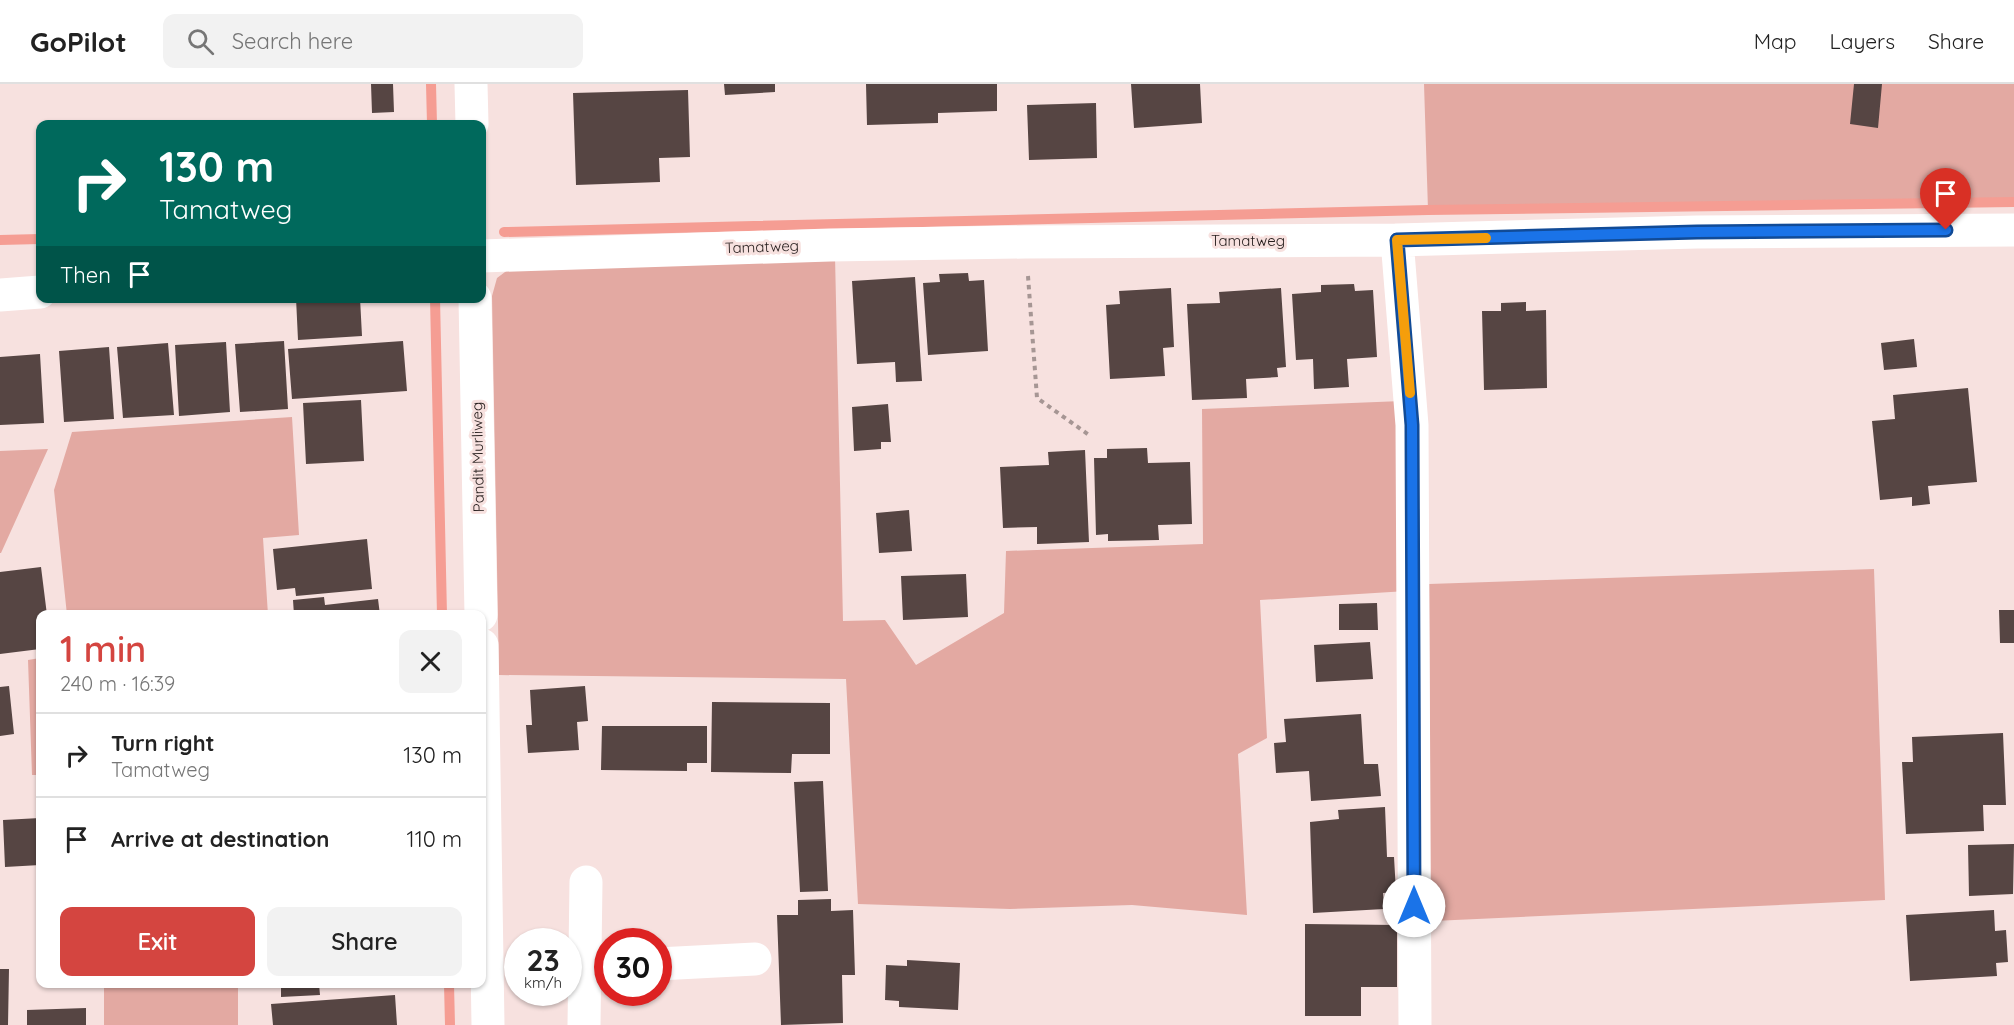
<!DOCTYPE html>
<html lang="en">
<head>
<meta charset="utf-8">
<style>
  :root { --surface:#fff; --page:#f2f2f2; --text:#222; --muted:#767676; --line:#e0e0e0; --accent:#d44540 }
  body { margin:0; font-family:Quicksand,sans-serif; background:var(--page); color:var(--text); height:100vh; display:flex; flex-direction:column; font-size:22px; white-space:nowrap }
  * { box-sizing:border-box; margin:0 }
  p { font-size:20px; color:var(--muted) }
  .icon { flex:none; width:33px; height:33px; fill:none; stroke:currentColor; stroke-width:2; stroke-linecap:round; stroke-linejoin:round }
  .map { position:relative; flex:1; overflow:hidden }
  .side { position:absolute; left:36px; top:526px; width:450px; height:378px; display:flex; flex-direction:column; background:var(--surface); border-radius:12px; box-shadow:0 2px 4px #0004 }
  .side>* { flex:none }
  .guide { position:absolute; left:36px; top:36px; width:450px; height:183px; border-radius:12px; box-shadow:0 2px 4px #0004; background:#00695c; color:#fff; overflow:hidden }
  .speed { position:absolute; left:504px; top:844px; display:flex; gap:12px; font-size:30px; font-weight:700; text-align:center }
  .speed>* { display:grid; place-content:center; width:78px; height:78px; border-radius:50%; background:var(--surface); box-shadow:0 2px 4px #0004; line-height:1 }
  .speed small { font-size:15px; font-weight:400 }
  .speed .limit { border:9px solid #d22; background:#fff; color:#111 }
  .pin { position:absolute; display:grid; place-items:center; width:51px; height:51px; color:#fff; margin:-62px -26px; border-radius:50% 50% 50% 0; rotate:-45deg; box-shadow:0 0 6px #0007 }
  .pin .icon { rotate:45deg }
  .me { position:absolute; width:66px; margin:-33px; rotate:0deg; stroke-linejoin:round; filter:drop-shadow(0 0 4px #0008) }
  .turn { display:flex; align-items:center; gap:21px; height:126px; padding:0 24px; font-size:27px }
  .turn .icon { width:78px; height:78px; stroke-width:2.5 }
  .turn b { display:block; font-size:42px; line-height:51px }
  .then { display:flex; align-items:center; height:57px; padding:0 24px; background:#0003; gap:12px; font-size:22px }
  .round { display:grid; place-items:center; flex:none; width:63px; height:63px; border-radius:12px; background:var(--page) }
  .summary { display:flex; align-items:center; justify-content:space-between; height:102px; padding:0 24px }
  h1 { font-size:36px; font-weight:600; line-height:45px; color:var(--accent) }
  .primary-button { display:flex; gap:12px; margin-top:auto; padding:12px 24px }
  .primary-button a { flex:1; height:69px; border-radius:12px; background:var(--accent); color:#fff; font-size:24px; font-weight:600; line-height:69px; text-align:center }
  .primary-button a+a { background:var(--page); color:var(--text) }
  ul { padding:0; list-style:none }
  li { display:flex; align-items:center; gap:18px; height:84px; padding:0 24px; border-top:2px solid var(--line) }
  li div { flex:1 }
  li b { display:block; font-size:22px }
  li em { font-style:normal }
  header { display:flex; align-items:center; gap:36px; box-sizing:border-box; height:84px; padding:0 30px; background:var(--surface); border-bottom:2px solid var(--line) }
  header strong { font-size:28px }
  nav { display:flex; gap:33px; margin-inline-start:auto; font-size:21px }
  .search { width:420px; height:54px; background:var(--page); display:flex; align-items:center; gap:15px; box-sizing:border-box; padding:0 21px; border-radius:12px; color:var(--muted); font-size:22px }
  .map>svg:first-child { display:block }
  .green { fill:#e3a9a2 }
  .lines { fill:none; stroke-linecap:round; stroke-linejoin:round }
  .stream { stroke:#f59d93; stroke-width:10 }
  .building { fill:#564543 }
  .path { stroke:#a69694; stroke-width:4; stroke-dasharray:4.5 4.5; stroke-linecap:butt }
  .minor { stroke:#fff; stroke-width:33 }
  .route-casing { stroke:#114b97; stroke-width:15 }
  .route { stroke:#1a73e8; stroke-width:10 }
  .slow { stroke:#f59e0b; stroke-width:10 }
  .labels { text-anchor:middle; stroke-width:6; stroke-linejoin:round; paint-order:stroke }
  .street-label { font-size:15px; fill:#251d1c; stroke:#f7e1df }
</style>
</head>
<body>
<header>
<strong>GoPilot</strong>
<div class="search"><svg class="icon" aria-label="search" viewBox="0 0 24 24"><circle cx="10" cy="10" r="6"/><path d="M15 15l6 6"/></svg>Search here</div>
<nav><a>Map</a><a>Layers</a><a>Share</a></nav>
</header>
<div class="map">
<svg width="2014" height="941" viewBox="0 0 2014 941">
  <rect width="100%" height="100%" fill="#f7e1df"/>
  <!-- green -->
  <path class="green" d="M1424 0H2014V118L1428 126Z
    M835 172 843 537 885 536 916 581 1004 529 1006 467 1203 460 1202 325 1402 317 1407 507 1260 516 1267 654 1238 670 1247 831 1132 821 1010 825 858 820 846 595 499 591 492 212 497 194 509 185Z
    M292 333 299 451 263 454 268 531H67L54 406 72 348Z
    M48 365 1 469H0V367Z
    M1874 485 1885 816 1433 837 1427 785 1430 669 1429 500Z
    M40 574V691H32L28 576Z
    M104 900H238V941H104Z"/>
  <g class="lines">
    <!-- stream -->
    <path class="stream" d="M431 0 432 40
      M504 148 1428 126 2014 118
      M0 156 40 155
      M435 214 442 531
      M449 900 450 941"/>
  </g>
  <!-- building -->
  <path class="building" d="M371 0H393L394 28 372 29Z
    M724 0H775V8L725 11Z
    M866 0H997V27L938 29V39L867 41Z
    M1131 0H1200L1202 39 1134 44Z
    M1854 0H1882L1878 44 1850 40Z
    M688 6 690 73 659 74 660 98 576 101 573 9Z
    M1096 19 1097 74 1029 76 1027 21Z
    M968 189 969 197 984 196 988 267 928 271 923 199 940 198 939 190Z
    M915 193 922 297 896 298 895 278 857 280 852 197Z
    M1354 200 1355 207 1373 206 1377 273 1347 275 1349 303 1314 305 1313 275 1296 276 1292 210 1321 208V201Z
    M1171 204 1174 263 1163 264 1165 292 1110 295 1106 221 1120 220 1119 207Z
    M1281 204 1286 283 1277 284 1278 293 1246 295 1247 314 1192 316 1187 220 1220 219 1219 208Z
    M296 214H360L362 252 298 256Z
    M1526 218V227L1546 226 1547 304 1484 306 1482 227H1501V219Z
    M1914 255 1917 283 1884 286 1881 259Z
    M284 257 288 325 240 328 235 260Z
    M403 257 407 307 292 315 288 265Z
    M226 258 230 328 179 332 175 261Z
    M168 259 174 331 123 334 117 263Z
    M109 263 114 335 64 338 59 267Z
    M40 270 44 339 0 341V273Z
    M1968 304 1977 398 1928 402 1930 420 1912 422V413L1880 416 1872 337 1895 335 1893 311Z
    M361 316 364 377 306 380 303 319Z
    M888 320 891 358H881V365L854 367 852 323Z
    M1147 364 1148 379 1190 378 1192 440 1158 441 1159 456 1108 457V450L1096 451 1094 374H1107V365Z
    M1085 366 1089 458 1037 460V443L1003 444 1000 383 1049 381 1048 368Z
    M909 426 912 467 879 469 876 429Z
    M367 455 372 505 296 512 295 504 277 506 273 465Z
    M41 483 47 531H40V565L0 570V488Z
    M966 490 968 533 903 536 901 492Z
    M324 513 325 521 378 515 380 531H294L293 516Z
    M1377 519 1378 546H1339V520Z
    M1999 526H2014V559H2000Z
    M1370 558 1373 595 1316 598 1314 561Z
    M9 602 14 650 0 652V603Z
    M585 602 588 637 577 638 579 666 528 669 526 641H532L530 606Z
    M712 618 830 619V670H792L791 689 711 688Z
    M1361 630 1364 680H1378L1381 712 1311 717 1309 687 1276 689 1274 659 1286 658 1284 635Z
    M602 642H707V679H687V687L601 686Z
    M2003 649 2006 721H1983L1984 747 1906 750 1902 678H1913L1912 653Z
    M823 697 828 807 800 808 794 698Z
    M1385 723 1387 773H1394L1396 808 1383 809 1384 825 1313 829 1310 738 1339 735 1338 726Z
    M40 734V781L5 783 3 736Z
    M2014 760 2013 810 1969 812 1968 761Z
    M831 815V827L853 826 855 891H842L843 939 781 941 777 831H798V816Z
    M1994 826 1995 847 2006 846 2008 878 1996 879 1997 892 1910 897 1906 831Z
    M1305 840 1397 841V903H1361V932H1305Z
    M907 876 960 879 958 926 899 923V917L885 916 886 881 907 882Z
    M0 885H9L8 941H0Z
    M281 900H319L320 911 281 913Z
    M395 911 397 941H273L271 920Z
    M86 924V941H27V926Z"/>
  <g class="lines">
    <!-- path -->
    <path class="path" d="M1028 192 1037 314 1089 351"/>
    <!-- minor -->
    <path class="minor" d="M471 0 472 40
      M1397 156 1412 341 1415 941
      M482 172 830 161 1025 158 1397 156 1697 148 2014 146
      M0 211 40 208
      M475 214 481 531
      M482 561 488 941
      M658 880 755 875
      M584 941 586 798"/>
  </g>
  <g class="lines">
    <defs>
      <path id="route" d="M1414 822 1412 341 1397 156 1697 148 1946 146"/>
    </defs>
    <!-- route casing -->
    <use href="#route" class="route-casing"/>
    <!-- route -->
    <use href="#route" class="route"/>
    <!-- slow -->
    <path class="slow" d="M1410 309 1397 156 1486 154"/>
  </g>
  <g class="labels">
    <!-- street labels -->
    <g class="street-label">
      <text x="1248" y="162">Tamatweg</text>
      <text transform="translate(762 163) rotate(-2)" y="5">Tamatweg</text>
      <text transform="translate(478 373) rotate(-91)" y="5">Pandit Murliweg</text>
    </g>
  </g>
</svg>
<div class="speed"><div>23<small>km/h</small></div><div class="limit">30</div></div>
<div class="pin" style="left:1946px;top:146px;background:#d93025"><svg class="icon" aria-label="arrive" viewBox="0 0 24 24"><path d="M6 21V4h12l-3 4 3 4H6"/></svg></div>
<svg class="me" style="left:1414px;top:822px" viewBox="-20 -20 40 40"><circle r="19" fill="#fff"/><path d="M0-13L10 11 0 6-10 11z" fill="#1a73e8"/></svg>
<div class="guide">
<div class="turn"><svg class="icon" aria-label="right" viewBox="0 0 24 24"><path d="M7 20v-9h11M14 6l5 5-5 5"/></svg><div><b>130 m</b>Tamatweg</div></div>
<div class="then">Then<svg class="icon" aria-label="arrive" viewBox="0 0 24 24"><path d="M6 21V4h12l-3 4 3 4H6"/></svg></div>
</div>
<section class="side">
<div class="summary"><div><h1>1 min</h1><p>240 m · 16:39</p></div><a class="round"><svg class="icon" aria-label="close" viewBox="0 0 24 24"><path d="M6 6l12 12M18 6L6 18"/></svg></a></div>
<ul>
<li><svg class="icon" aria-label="right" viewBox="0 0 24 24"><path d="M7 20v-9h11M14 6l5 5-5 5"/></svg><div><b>Turn right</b><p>Tamatweg</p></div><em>130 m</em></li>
<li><svg class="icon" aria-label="arrive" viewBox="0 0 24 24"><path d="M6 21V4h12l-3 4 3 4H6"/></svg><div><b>Arrive at destination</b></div><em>110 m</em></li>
</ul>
<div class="primary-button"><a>Exit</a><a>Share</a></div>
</section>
</div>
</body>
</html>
